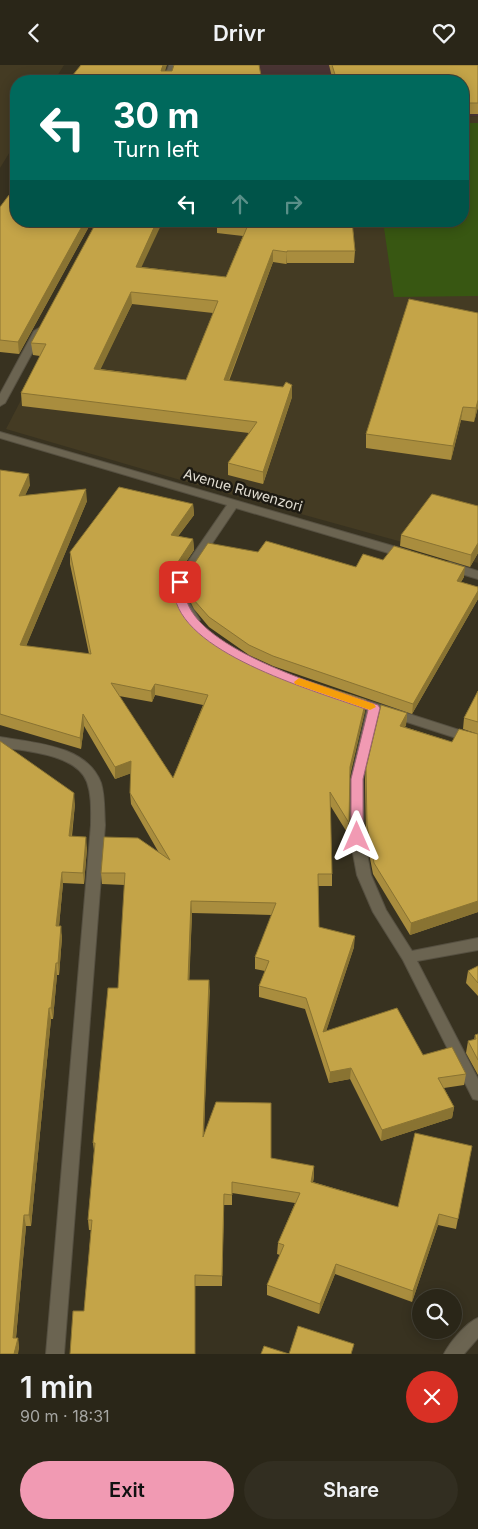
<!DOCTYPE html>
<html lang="en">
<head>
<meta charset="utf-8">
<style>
  :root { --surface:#2a2618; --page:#322e21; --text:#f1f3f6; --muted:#a5a5a2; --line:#464337; --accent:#f19ab3 }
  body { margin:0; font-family:Inter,sans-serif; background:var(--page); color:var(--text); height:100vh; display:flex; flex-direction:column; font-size:19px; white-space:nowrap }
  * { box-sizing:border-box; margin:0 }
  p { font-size:16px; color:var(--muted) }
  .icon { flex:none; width:28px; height:28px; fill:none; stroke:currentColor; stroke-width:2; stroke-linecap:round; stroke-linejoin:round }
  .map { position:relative; height:1289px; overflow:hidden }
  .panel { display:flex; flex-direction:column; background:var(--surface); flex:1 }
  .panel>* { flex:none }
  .hud { position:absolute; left:10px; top:10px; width:459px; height:152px; border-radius:20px; box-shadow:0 2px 12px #0003,0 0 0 1px var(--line); background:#00695c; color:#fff; overflow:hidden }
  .tools { position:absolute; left:412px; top:1224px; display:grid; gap:10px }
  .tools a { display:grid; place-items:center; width:50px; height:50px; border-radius:50%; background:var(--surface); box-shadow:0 2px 12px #0003,0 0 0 1px var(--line); font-size:25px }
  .pin { position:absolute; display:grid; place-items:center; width:42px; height:42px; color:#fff; margin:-21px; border-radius:10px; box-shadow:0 2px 8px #0006 }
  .me { position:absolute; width:55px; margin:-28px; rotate:0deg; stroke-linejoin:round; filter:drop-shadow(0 0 4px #0008) }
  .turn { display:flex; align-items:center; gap:18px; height:105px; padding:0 20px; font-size:22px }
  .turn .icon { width:65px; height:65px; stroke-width:2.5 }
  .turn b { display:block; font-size:35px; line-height:42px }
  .lanes { display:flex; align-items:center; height:48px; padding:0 20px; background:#0003; justify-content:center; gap:25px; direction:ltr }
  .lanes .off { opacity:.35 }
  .round { display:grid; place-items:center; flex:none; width:52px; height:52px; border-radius:26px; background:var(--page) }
  .head { display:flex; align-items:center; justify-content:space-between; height:85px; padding:0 20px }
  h1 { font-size:30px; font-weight:600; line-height:38px }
  .cta { display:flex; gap:10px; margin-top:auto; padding:10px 20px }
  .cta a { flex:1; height:58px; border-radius:30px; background:var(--accent); color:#111; font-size:20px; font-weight:600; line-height:58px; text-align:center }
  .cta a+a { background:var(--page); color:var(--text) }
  header { display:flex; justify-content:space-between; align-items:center; height:65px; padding:0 20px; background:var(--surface); font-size:22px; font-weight:600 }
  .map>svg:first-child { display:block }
  .industrial { fill:#493433 }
  .built { fill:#443b23 }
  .green { fill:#385712 }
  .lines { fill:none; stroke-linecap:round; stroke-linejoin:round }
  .minor-casing { stroke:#565041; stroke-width:2 }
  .minor { fill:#6b6451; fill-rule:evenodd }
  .wall { fill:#a98d3e; fill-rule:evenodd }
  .shaded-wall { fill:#897332 }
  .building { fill:#c4a448; stroke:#897332; fill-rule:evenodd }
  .route { fill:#f19ab3; stroke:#9d6474 }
  .slow { fill:#f59e0b }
  .labels { text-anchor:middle; stroke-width:5; stroke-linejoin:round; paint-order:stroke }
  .street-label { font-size:14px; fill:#e0dcd1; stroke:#1d1a12 }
</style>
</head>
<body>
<header><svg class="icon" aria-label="back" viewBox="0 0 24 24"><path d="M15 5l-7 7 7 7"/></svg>Drivr<svg class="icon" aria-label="heart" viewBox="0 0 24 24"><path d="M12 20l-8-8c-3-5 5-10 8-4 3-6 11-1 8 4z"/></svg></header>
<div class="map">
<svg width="478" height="1289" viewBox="0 0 478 1289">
  <rect width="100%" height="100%" fill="#383220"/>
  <!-- industrial -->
  <path class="industrial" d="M185 0H478V51L463 52 462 16H180Z"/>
  <!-- built -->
  <path class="built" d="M0 0H64L54 16H16V77L0 103Z
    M478 51V498L225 428 6 364 114 156H462L463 52Z"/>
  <!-- green -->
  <path class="green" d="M463 58H478V231L394 232 383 156H462Z"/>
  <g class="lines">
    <defs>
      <path id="minor" d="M169 0H177L171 16H163Z
        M39 263 44 266 5 338 0 341V329L34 266Z
        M0 367 410 486 412 489 406 493 402 492 236 443 186 517 189 537 200 555 194 559 190 558 177 537 174 517 227 440 0 373Z
        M449 497 478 506V514L445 504 443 501Z
        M350 630 478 671V680L379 648 363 714 364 772 371 810 386 845 412 886 478 873V885L417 896 478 1014V1035L473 1034 403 895 373 847 357 810 350 772 351 714 367 644 346 637 344 634 346 631Z
        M0 672C34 678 87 680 101 718 105 731 104 746 105 760L64 1289H46L91 760C91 746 92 731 87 717 77 689 25 686 0 682Z
        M478 1253V1273L464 1289H444C450 1277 466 1258 478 1253Z"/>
    </defs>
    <!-- minor casing -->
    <use href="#minor" class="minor-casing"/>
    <!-- minor -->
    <use href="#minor" class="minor"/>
  </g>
  <!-- wall -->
  <path class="wall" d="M329 0H478V49H462V16H333Z
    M13 131 16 156H92L19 289 0 287V142Z
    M217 156H352L355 186 354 198H287L286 199 273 197 229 316 292 332 263 419 228 410V398L249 368 22 341 21 328 40 291 33 290 31 278 142 202 226 212 243 171 217 168ZM132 239 213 248 186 315 100 304Z
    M409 234 478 342 474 357 461 355 451 395 366 383V369Z
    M0 405 30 420 25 430 87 436 26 581 89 589 70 499V487L193 439 194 450 178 471 193 474 194 485 173 516V525L188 548 207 566 249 593 296 612 366 635 365 646 350 711 348 769 330 740 332 809V821H318L319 862 354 882 326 966 423 990 466 1009 464 1020 444 1023 454 1042 452 1053 381 1076 350 1014 329 1018 305 944 259 932V921L265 906 255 904V892L272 850 192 848 189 915H209L204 1070 271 1093 314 1111 313 1117 398 1142 472 1081 456 1164 438 1160 412 1237 335 1209 319 1249 267 1230V1220L280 1190 277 1189 278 1178 295 1138 232 1128V1140H224L222 1221H195L84 1246 91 1165H89L88 1155 94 1086 93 1078 118 923 125 820 102 819 101 808 159 788 131 739 130 728 131 708 115 714 84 661 81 684 0 660ZM155 630 203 640 173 713 119 631 152 637Z
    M478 441V488L470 502 400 481 401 470Z
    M258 487 356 502 383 495 464 512 461 517 478 522V534L412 649 273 601 249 590 209 562 194 544 188 532V508Z
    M478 626V847L410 870 373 809 366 772 365 714 366 703 407 648 406 660 405 662 452 677 475 668 463 664 464 653Z
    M0 676 75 739 72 771 87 783 84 819 63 818 59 861 62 872 59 910H57L53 954H51L31 1161H26L16 1273H18L19 1284 0 1289Z
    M478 901V931L466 918 468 906Z
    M478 969V1010L466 988 468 976 474 975 475 970Z"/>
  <!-- shaded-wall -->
  <path class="shaded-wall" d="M163 0H167L162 16 161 6Z
    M85 156H92L19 289 18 277Z
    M157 156H163L136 214V202Z
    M273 185V197L224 327V315Z
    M287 186V198L286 199 287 187Z
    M131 227 132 239 95 316 94 304Z
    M292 320V332L263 419V407Z
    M478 335V342L474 357 476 343Z
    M463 342 461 355 451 395 453 381Z
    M29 409 30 420 20 442 19 431Z
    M86 424 87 436 22 591 20 580Z
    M193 439 194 450 171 481V470Z
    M193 474 194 485 172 517V506Z
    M478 478V488L470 502 471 490Z
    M465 502 464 512 455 526 457 516Z
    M478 526V534L412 649 413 639Z
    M155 619V630L152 637 151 626Z
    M366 635 365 646 349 714 350 702Z
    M407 648 406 660 399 672 400 661Z
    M83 649 84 661 81 684 80 673Z
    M131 696 132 708 115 714V702Z
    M74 728 75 739 70 783 69 771Z
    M86 772 87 783 84 819 83 808Z
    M62 807 63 818 58 872 56 861Z
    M191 836 192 848 189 926 188 915Z
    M478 836V847L410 870 411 858Z
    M61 861 62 872 59 910 58 898Z
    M355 871 354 882 322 979 323 967Z
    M56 898 57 910 53 954 51 943Z
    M209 915 210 926 203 1083V1072Z
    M49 943 51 954 31 1161 29 1150Z
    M351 1003 350 1014 329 1018 330 1007Z
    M454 1042 452 1053 381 1076 382 1065Z
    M314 1101V1111L311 1128V1117Z
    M439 1149 438 1160 412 1237 413 1226Z
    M24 1150 26 1161 15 1283 13 1273Z
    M336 1199 335 1209 319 1249 320 1239Z
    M18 1273 19 1284 18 1289H14Z"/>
  <!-- building -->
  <path class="building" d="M81 0H163L161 6H172L174 0H259L262 16H68Z
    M332 0H478V38H462V16H337Z
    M16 125V156H85L18 277 0 275V142L9 130 13 131Z
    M97 156H157L136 202 226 212 248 160 217 156H352L355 186H287V187L273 185 224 315 283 322 286 317 292 320 263 407 228 398 257 357 21 328 46 279 31 278ZM131 227 218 236 186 315 94 304Z
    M409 234 478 248V335L476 343 463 342 453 381 366 369Z
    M0 405 29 409 19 431 86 424 20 580 91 589 70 487 119 422 193 439 171 470 193 474 172 506 173 525 188 548 207 566 249 593 296 612 366 635 350 702 349 758 330 727 332 809H318L319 862 355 871 323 967 397 943 423 990 452 982 466 1009 438 1013 454 1042 382 1065 351 1003 330 1007 306 933 259 921 269 896 255 892 276 838 191 836 188 915H209L203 1072 216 1037 271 1038V1093L314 1101 311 1117 398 1142 415 1068 472 1081 458 1154 439 1149 413 1226 336 1199 320 1239 267 1220 284 1180 278 1178 300 1128 232 1117V1130L224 1129 222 1211 195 1210V1289H70L73 1246H84L92 1155H88L95 1078H93L108 923H118L125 808H101L104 772 138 773 170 795 130 728 131 696 115 702 83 649 80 673 0 649ZM111 618 151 626 155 619 208 630 173 713Z
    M432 429 478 441V478L471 490 401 470Z
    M266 476 356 502 363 489 383 495 394 481 465 502 457 516 478 522V526L413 639 273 591 249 580 209 552 193 534 188 522V508L208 478 258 487Z
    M478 626V657L464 653Z
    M381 640 407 648 400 661 452 677 459 664 478 669V836L411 858 374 798 367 760 366 703Z
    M0 676 74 728 69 771 86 772 83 808 62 807 56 861H61L58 898H56L51 943H49L29 1150H24L13 1273H18L14 1289H0Z
    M478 901V918L468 906Z
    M478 969V995L468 976 476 974 475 970Z
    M298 1261 354 1279 351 1289H261L264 1281 289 1289Z"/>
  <!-- route -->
  <path class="route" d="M180 514 186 517C186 522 184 528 186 533 198 586 332 624 378 640L380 643 363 714V772L361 775H353L351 772V714L368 645C319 627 188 591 175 533 174 528 175 522 175 517Z"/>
  <!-- slow -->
  <path class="slow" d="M299 613 374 639 376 642 370 645 295 619 294 617Z"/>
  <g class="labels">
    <!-- street labels -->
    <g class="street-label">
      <text transform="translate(243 425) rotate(16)" y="5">Avenue Ruwenzori</text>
    </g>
  </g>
</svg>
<div class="tools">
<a><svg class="icon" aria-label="search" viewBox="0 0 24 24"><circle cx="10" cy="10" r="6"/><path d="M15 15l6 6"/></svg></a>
</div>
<div class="pin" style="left:180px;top:517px;background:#d93025"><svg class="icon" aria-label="arrive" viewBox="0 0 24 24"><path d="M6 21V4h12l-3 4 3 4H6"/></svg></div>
<svg class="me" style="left:357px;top:772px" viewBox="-20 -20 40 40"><path d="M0-17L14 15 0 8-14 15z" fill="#f19ab3" stroke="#fff" stroke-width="4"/></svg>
<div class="hud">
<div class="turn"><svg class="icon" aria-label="left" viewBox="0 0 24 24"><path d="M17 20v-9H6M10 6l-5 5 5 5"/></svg><div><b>30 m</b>Turn left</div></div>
<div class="lanes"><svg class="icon" aria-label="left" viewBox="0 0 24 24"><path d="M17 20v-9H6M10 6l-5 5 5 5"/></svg><svg class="icon off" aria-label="ahead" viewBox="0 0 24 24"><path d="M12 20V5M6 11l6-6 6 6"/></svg><svg class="icon off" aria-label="right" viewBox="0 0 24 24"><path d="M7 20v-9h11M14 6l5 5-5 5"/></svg></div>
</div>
</div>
<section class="panel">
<div class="head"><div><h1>1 min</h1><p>90 m · 18:31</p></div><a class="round" style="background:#d93025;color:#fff"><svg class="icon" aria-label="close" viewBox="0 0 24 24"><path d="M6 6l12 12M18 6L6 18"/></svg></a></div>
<div class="cta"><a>Exit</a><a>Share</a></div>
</section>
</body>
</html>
